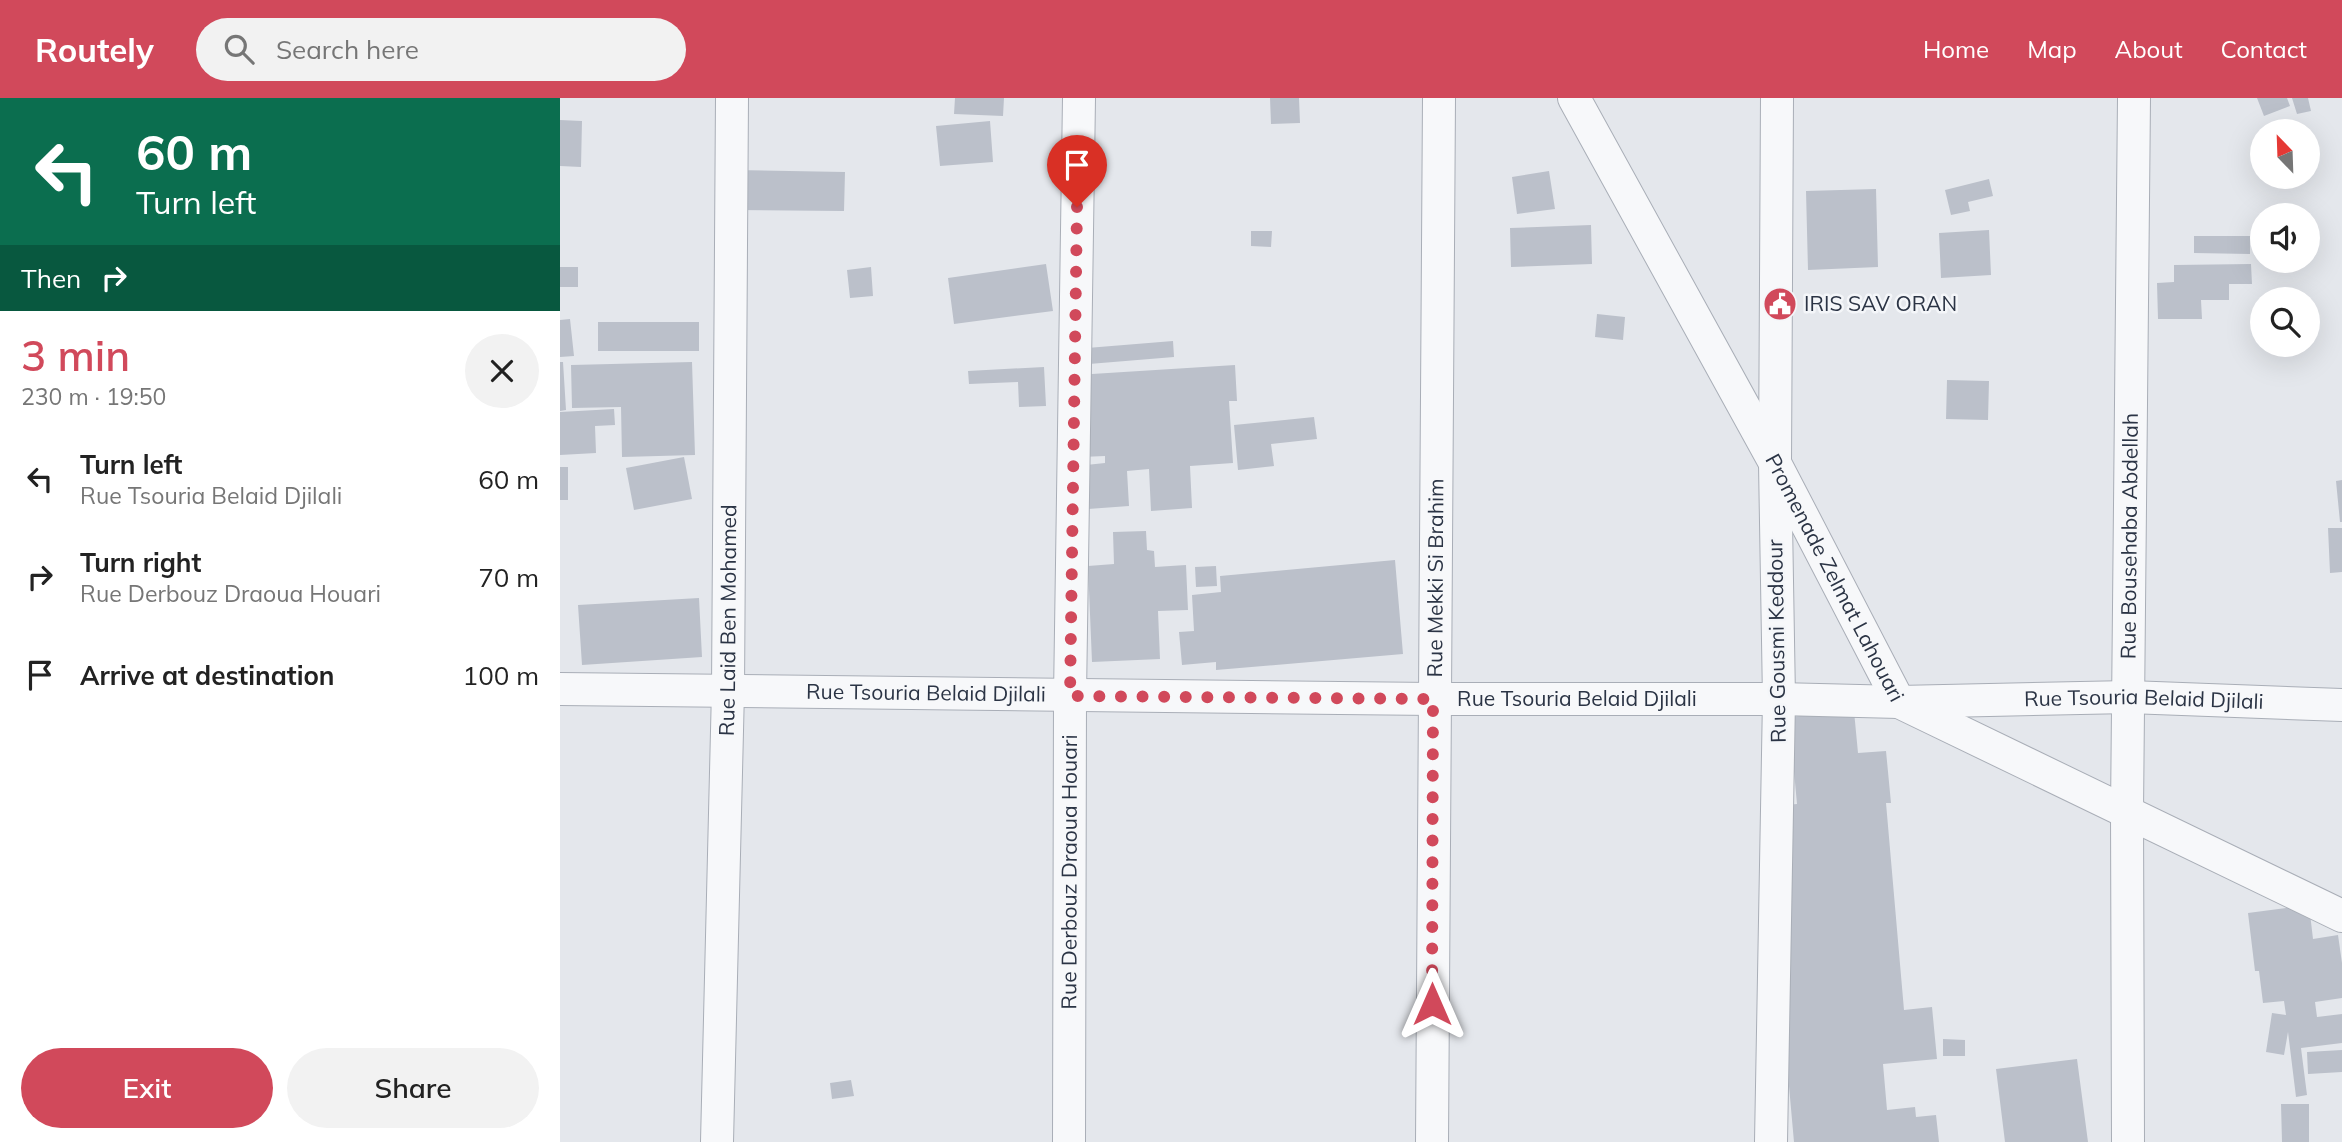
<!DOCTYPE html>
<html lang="en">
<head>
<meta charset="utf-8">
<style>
  :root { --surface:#fff; --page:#f2f2f2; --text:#222; --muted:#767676; --accent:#d1495b }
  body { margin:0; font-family:Mulish,sans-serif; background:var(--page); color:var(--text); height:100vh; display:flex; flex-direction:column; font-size:26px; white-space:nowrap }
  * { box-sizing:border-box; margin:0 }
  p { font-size:23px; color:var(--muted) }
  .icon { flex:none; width:38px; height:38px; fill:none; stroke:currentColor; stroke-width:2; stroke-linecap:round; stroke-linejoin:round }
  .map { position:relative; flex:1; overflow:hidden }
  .side { display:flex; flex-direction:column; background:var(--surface); width:560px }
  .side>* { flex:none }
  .hud { background:#0b6e4f; color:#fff; overflow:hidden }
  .needle { width:46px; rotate:337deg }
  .tools { position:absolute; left:1690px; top:21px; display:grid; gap:14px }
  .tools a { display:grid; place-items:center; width:70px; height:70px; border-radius:50%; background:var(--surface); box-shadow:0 7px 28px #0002; font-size:35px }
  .pin { position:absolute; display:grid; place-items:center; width:60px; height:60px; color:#fff; margin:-72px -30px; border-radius:50% 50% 50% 0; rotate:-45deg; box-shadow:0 0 7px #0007 }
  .pin .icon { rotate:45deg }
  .me { position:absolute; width:77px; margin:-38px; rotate:0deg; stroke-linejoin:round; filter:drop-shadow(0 0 5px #0008) }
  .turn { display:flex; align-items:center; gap:24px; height:147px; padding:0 21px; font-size:32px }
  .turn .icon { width:91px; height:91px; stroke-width:2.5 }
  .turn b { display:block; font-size:49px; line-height:60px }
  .then { display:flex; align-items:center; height:66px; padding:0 21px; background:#0003; gap:14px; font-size:26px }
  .round { display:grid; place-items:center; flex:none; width:74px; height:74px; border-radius:37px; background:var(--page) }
  .overview { display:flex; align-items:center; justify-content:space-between; height:119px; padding:0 21px }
  h1 { font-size:42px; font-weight:600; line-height:52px; color:var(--accent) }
  .action { display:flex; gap:14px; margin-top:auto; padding:14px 21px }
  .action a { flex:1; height:80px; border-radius:42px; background:var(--accent); color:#fff; font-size:28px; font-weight:600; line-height:80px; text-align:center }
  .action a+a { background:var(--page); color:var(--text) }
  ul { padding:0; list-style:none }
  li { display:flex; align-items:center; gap:21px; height:98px; padding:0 21px }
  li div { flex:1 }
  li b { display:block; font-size:26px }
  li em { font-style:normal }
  header { display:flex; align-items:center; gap:42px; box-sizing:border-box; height:98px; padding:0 35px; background:var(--accent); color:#fff }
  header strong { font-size:33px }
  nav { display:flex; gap:38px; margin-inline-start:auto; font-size:24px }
  .search { width:490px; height:63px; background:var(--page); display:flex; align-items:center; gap:18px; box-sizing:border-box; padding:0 24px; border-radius:38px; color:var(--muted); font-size:26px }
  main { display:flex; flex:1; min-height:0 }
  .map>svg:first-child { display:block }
  .building { fill:#bbc0ca }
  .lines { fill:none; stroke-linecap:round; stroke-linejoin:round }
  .street-casing { stroke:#a9aeb7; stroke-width:34 }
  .street { stroke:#f7f8fa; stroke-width:32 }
  .route { stroke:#d1495b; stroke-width:12; stroke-dasharray:0 21.6 }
  .labels { text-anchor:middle; stroke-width:5; stroke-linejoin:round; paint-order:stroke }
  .poi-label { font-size:21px; fill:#2b3445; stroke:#f4f6f9; text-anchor:start }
  .street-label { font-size:21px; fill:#2b3445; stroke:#f4f6f9 }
</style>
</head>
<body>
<header>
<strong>Routely</strong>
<div class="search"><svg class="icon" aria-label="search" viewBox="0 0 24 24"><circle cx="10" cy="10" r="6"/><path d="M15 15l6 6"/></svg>Search here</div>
<nav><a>Home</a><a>Map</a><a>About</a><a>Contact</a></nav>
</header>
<main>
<section class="side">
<div class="hud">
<div class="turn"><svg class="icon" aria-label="left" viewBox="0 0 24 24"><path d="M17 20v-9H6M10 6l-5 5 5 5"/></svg><div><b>60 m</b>Turn left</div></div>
<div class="then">Then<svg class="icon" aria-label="right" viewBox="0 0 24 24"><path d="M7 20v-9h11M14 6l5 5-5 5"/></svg></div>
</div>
<div class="overview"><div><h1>3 min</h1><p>230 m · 19:50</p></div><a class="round"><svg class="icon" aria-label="close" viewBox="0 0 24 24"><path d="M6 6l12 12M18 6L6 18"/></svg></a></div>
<ul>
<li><svg class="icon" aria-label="left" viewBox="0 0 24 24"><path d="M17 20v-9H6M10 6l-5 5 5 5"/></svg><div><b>Turn left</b><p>Rue Tsouria Belaid Djilali</p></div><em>60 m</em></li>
<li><svg class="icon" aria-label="right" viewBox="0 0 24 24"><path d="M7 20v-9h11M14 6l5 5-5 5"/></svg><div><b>Turn right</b><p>Rue Derbouz Draoua Houari</p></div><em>70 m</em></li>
<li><svg class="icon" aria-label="arrive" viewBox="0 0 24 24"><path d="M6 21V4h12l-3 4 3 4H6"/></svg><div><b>Arrive at destination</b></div><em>100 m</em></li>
</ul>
<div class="action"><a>Exit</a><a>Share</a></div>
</section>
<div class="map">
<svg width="1782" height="1044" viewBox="0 0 1782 1044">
  <rect width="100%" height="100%" fill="#e4e7ec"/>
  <!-- building -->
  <path class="building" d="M395 0H444L443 18 394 16Z
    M710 0H739L740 25 711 26Z
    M1697 0H1727L1730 8 1704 18Z
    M1732 0H1748L1751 13 1737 16Z
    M0 22 22 23 21 69 0 68Z
    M430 23 433 64 380 68 376 28Z
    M174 72 285 74 284 113 174 112Z
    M989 73 995 111 957 116 952 79Z
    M1429 81 1433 98 1408 104 1410 113 1391 117 1385 92Z
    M1316 91 1318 169 1248 172 1246 93Z
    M1031 127 1032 166 951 169 950 130Z
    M1429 132 1431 177 1381 180 1379 135Z
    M691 133H712L711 149 691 148Z
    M1634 138H1690V156L1634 155Z
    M486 166 493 213 394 226 388 180Z
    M1691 166 1692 186H1669V202H1641L1642 221H1598L1597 185 1614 184V167Z
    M0 169H18V189H0Z
    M311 169 313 198 290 200 287 172Z
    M1037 216 1065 219 1063 242 1035 239Z
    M10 221 14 258 0 259V222Z
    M38 224H139V253H38Z
    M613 243 614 259 529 266 527 250Z
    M0 264H3L6 312 0 313Z
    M132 264 135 357 62 359 61 309 12 310 11 267Z
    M675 267 677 303H669L673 365 630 368 632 410 591 413 589 371 567 373 569 408 528 411 526 367 545 365V358L521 359 516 277Z
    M484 269 486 308 459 309 458 284 409 286 408 273Z
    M1387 282 1429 283 1428 322 1386 321Z
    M54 311 55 327 35 328 36 355 0 357V314Z
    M754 319 757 341 711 346 714 368 678 372 674 327Z
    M124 359 132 401 74 412 66 370Z
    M0 369H8V402H0Z
    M1782 382V424H1780L1776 383Z
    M1768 430H1782V474L1770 475Z
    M586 433 587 452 594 453 595 469 626 467 628 512 598 513 600 561 532 564 528 468 554 466 553 434Z
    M835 462 843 556 656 572V564L622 567 619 534 634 533 632 497 661 494 660 478Z
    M656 468 657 488 636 489 635 469Z
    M139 500 142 559 22 567 18 507Z
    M1294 613 1298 655 1326 653 1331 705H1326L1344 912 1372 909 1377 961 1323 966 1327 1012 1355 1009 1356 1019 1376 1017 1379 1044H1234L1204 709 1237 706 1229 619Z
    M1749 807 1753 841 1778 837 1782 865V900L1755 904 1757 919 1782 916V945L1741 950 1747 997 1736 999 1728 934 1724 957 1706 954 1712 915 1726 917 1724 903 1703 905 1699 873H1695L1688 815Z
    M1383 941 1405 942V958H1383Z
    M1782 952V974L1748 976 1747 954Z
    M1517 961 1528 1044H1445L1436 971Z
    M291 982 294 998 272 1001 270 985Z
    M1721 1006H1749V1044H1722Z"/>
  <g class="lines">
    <defs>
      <g id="street">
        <path id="s1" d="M1014 0 1215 365 1339 604 1782 818"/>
        <path id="s2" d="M0 591 873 601H1219L1339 604 1569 599 1782 607"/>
        <path id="s3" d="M157 1044 168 592 172 0"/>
        <path id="s4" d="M509 1044 510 598 519 0"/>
        <path id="s5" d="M872 1044 879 0"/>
        <path d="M1211 1044 1219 601 1215 365 1217 0"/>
        <path id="s6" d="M1568 1044 1567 713 1574 0"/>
      </g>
    </defs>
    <!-- street casing -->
    <use href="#street" class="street-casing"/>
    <!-- street -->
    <use href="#street" class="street"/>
  </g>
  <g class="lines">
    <!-- route -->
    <path class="route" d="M517 109 510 598 873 601 872 906"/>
  </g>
  <!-- icons -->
  <defs>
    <symbol id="civic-disc" viewBox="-11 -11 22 22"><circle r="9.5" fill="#d1495b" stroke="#f4f6f9"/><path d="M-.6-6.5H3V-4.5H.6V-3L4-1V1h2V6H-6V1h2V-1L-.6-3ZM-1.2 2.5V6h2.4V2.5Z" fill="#fff"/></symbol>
  </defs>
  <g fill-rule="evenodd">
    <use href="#civic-disc" x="1201" y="187" width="38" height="38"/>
  </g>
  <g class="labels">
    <!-- poi labels -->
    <g class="poi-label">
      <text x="1244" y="213">IRIS SAV ORAN</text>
    </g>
    <!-- street labels -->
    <g class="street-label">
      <text dy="7" stroke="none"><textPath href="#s6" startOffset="606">Rue Bousehaba Abdellah</textPath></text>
      <text dy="7" stroke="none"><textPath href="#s1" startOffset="546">Promenade Zelmat Lahouari</textPath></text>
      <text dy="7" stroke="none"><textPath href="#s5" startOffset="564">Rue Mekki Si Brahim</textPath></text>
      <text dy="7" stroke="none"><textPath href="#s3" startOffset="522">Rue Laid Ben Mohamed</textPath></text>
      <text transform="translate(1217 543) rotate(-91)" y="7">Rue Gousmi Keddour</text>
      <text dy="7" stroke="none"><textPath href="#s2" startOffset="366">Rue Tsouria Belaid Djilali</textPath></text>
      <text dy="7" stroke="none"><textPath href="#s2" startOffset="1017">Rue Tsouria Belaid Djilali</textPath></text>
      <text dy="7" stroke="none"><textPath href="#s2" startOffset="1584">Rue Tsouria Belaid Djilali</textPath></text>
      <text dy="7" stroke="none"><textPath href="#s4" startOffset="270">Rue Derbouz Draoua Houari</textPath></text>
    </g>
  </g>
</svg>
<div class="tools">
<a><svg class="needle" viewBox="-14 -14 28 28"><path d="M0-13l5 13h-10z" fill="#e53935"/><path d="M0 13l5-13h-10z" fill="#767676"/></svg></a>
<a><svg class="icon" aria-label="sound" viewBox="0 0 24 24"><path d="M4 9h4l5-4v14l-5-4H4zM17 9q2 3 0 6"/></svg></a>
<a><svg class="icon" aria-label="search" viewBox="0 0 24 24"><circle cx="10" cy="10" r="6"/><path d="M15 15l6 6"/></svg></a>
</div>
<div class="pin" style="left:517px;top:109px;background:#d93025"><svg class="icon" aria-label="arrive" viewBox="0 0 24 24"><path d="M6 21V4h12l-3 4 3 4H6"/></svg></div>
<svg class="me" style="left:872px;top:906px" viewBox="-20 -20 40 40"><path d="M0-17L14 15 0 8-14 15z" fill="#d1495b" stroke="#fff" stroke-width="4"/></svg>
</div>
</main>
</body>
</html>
